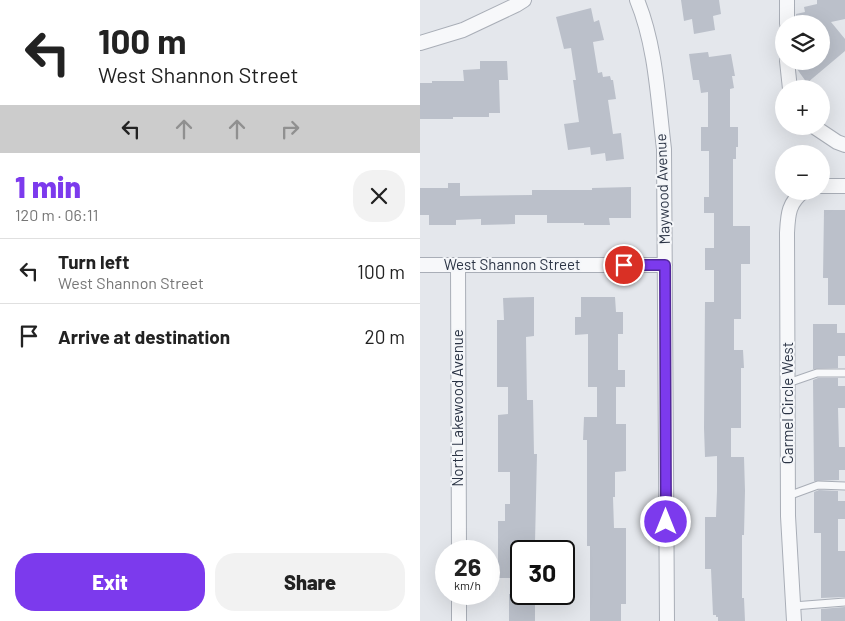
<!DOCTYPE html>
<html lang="en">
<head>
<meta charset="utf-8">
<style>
  :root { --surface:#fff; --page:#f2f2f2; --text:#222; --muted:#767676; --line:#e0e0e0; --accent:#7c3aed }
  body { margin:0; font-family:Barlow,sans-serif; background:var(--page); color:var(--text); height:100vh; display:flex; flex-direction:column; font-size:19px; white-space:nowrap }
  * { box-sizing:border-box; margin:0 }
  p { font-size:16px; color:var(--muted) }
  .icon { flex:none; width:28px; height:28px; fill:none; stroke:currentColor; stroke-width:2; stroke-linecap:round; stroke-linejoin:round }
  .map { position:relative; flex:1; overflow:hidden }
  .drawer { display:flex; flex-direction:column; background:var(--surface); width:420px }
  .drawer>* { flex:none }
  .guide { background:#fff; color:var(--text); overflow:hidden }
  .controls { position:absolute; left:355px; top:15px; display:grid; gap:10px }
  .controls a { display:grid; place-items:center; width:55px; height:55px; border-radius:50%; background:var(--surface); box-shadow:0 5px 20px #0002; font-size:25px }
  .speed { position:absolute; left:15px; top:540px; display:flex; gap:10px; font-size:25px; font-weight:700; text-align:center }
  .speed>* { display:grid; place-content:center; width:65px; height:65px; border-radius:50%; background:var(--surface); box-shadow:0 5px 20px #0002; line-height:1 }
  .speed small { font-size:12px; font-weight:400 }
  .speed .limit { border:2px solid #111; border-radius:8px; background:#fff; color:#111 }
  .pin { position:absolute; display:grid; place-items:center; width:42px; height:42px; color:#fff; margin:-21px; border:2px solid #fff; border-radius:50%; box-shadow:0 1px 5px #0007 }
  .me { position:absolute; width:55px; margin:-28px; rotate:0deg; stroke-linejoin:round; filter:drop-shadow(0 0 4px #0008) }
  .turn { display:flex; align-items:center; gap:18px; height:105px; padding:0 15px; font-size:22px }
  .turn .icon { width:65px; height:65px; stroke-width:2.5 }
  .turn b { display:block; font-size:35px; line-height:42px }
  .lanes { display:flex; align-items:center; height:48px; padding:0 15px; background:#0003; justify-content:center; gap:25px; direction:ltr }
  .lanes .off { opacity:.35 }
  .round { display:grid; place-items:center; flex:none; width:52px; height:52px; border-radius:20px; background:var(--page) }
  .overview { display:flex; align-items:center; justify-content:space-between; height:85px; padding:0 15px }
  h1 { font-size:30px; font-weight:800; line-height:38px; color:var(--accent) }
  .primary-button { display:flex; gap:10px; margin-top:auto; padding:10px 15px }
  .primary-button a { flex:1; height:58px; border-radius:20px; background:var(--accent); color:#fff; font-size:20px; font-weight:800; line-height:58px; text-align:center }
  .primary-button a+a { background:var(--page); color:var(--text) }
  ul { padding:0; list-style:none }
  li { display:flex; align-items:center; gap:15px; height:65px; padding:0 15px; border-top:1px solid var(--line) }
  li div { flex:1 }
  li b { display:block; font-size:19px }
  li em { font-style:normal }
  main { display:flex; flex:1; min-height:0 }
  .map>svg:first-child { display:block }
  .building { fill:#bbc0ca }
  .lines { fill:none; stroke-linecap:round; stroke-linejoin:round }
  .service-casing { stroke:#a9aeb7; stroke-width:9 }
  .minor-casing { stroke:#a9aeb7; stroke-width:16 }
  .service { stroke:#f7f8fa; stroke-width:7 }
  .minor { stroke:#f7f8fa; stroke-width:14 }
  .route-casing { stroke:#51269a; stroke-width:12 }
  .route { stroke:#7c3aed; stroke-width:9 }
  .labels { text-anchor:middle; stroke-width:4; stroke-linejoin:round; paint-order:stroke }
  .street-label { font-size:15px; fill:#2b3445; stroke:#f4f6f9 }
</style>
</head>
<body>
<main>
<section class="drawer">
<div class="guide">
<div class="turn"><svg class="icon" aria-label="left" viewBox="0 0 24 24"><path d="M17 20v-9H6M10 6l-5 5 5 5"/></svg><div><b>100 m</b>West Shannon Street</div></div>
<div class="lanes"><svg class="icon" aria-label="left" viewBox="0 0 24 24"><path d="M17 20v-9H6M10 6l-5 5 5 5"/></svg><svg class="icon off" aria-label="ahead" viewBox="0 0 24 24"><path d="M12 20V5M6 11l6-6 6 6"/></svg><svg class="icon off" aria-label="ahead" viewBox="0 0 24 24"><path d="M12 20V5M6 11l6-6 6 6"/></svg><svg class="icon off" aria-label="right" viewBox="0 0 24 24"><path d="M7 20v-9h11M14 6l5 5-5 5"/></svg></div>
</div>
<div class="overview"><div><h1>1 min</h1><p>120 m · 06:11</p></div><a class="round"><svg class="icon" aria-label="close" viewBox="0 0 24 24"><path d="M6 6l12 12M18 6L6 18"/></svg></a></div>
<ul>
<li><svg class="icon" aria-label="left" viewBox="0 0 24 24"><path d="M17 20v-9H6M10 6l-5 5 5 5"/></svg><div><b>Turn left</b><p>West Shannon Street</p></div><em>100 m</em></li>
<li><svg class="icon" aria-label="arrive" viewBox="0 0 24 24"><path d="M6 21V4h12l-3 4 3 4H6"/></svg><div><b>Arrive at destination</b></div><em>20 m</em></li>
</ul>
<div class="primary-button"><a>Exit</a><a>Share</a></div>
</section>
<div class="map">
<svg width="425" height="621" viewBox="0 0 425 621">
  <rect width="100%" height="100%" fill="#e4e7ec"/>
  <!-- building -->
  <path class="building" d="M261 0H299L301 14 293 16 295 30 274 34 272 19 264 21Z
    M397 0H425V19L411 22 425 39V51L387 83 377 69 387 61H401V24H376V14L385 12 384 7 397 4Z
    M171 8 174 22 179 20 184 40 173 42 178 73 182 72 183 77 190 76 191 80H193L196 99 188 100 193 134 201 133 204 159 186 161 185 153 171 155 170 147 148 150 144 124 159 122 153 80H156L151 48 144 49 136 17Z
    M288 52 289 57 311 54 315 76H312L314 88 310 89V127H318V147H316V159H313V226H330V264H321V319H314V350H323L324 368H321V428H311V457H324L325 491 324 535H322V598H324L325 621H298V617H296V615H293L291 569H285V517H296L297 491V456L285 457 284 428 285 302H294V270H285V248H294V213H284V197H289V151H281V127H288V92L281 93 279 80H273L269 54Z
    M60 61H87L88 80H79L80 113H69V117H33V119H0V83H12V81H44L43 70 60 69Z
    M28 183H40V196L112 195V190H172V188L211 187V218H189L190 225H164V223H127V215H95V224L61 225V219L36 220V225H9V215H0V188H28Z
    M404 210H425V305H408V278H403Z
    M114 297V336L106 337 107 400H113L114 454H117L115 543H101V578H78V521H85V504H90V472H78V415L88 414V387H77V320H84L83 298Z
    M161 297H195L196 312H203V334H198V370H205V387H196V424H206V471L195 472V497H193L194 528H206V604H201V621H170V546H167V440H163L164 417H177V387H168V334L155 335V317H161Z
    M393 324H417V333H425V356H418V368L393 369Z
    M398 378H418V386H425V408H418L419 447H425V470H419V480L394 481 393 380Z
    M399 490 418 491V501H425V519H418V551H425V597L401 598V533H394V492Z
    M89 594H115V621H89Z
    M425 607V621H401V609Z"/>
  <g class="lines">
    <defs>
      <path id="service" d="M368 383 397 373H425
        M368 496 398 485 425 486
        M373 606 425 602"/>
      <path id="minor" d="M217 0C236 46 238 100 244 149L247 621
        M367 0V24
        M0 43 43 30 96 5 104 0
        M367 61 370 89
        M393 126 417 142 425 145
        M401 186H425
        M0 265H245
        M38 265 39 551
        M39 594V621
        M374 621 368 516 367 233C368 215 368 203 384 191"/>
    </defs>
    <!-- service casing -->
    <use href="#service" class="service-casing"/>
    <!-- minor casing -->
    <use href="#minor" class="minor-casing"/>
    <!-- service -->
    <use href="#service" class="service"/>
    <!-- minor -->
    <use href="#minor" class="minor"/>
  </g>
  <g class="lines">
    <defs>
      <path id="route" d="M204 265H245L246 522"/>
    </defs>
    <!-- route casing -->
    <use href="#route" class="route-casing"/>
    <!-- route -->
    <use href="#route" class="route"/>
  </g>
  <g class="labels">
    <!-- street labels -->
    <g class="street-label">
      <text transform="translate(243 189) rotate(-92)" y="5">Maywood Avenue</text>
      <text x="92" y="270">West Shannon Street</text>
      <text transform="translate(368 403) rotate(-90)" y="5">Carmel Circle West</text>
      <text transform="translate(38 408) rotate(-90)" y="5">North Lakewood Avenue</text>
    </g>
  </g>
</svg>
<div class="controls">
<a><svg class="icon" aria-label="layers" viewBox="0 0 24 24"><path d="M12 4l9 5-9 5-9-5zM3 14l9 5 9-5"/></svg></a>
<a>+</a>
<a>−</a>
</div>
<div class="speed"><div>26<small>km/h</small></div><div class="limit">30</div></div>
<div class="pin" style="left:204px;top:265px;background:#d93025"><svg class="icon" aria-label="arrive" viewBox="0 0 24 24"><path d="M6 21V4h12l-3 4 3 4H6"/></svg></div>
<svg class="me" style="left:246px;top:522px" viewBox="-20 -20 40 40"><circle r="17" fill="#7c3aed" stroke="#fff" stroke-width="3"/><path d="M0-11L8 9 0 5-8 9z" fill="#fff"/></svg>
</div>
</main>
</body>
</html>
